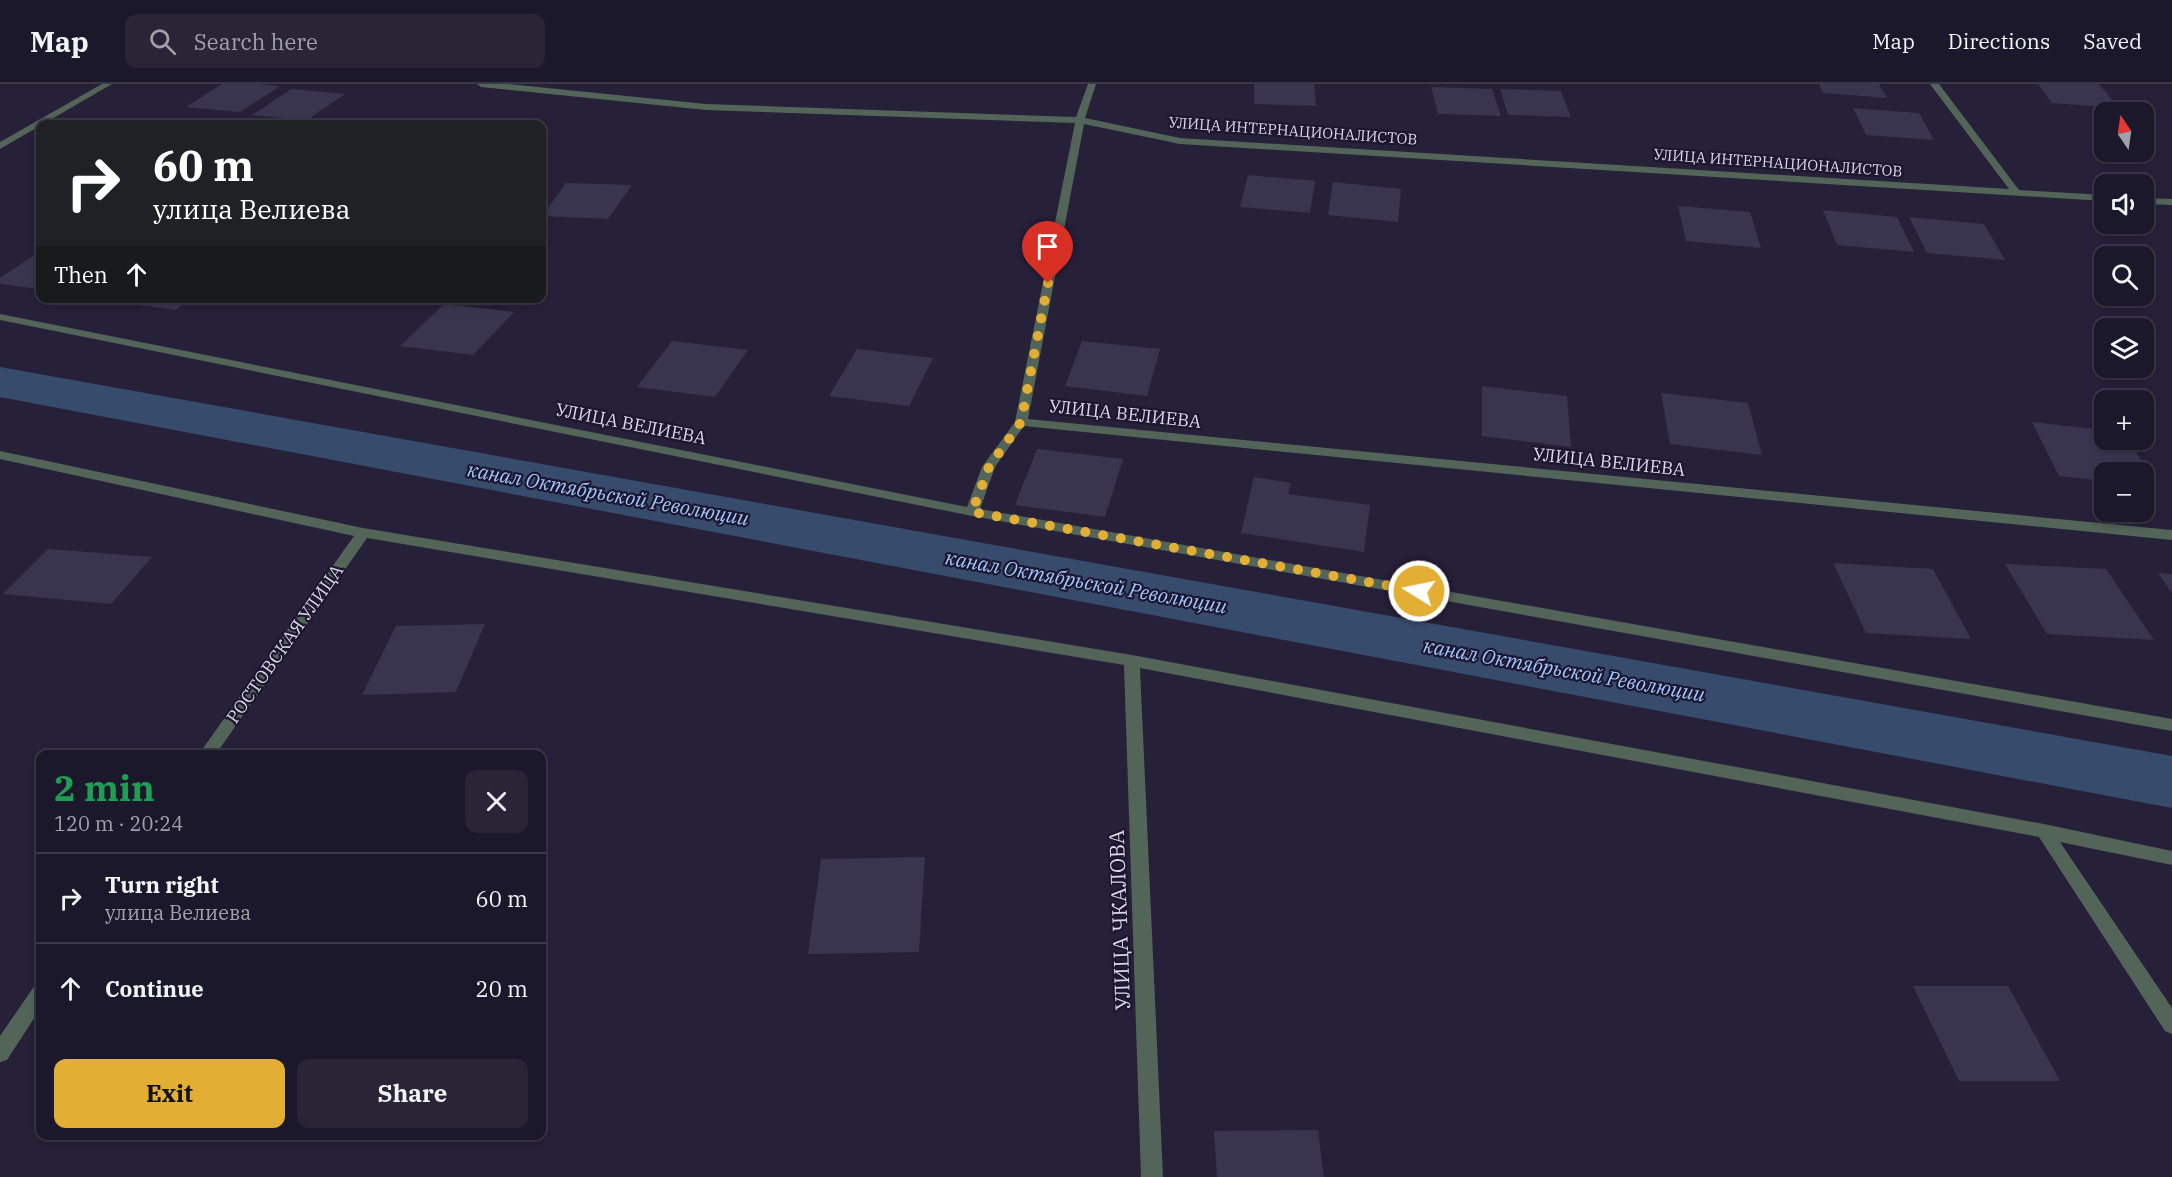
<!DOCTYPE html>
<html lang="en">
<head>
<meta charset="utf-8">
<style>
  :root { --surface:#1c182b; --page:#292537; --text:#f1f3f6; --muted:#a0a0a9; --line:#3a3747; --accent:#e2af34 }
  body { margin:0; font-family:"IBM Plex Serif",serif; background:var(--page); color:var(--text); height:100vh; display:flex; flex-direction:column; font-size:22px; white-space:nowrap }
  * { box-sizing:border-box; margin:0 }
  p { font-size:20px; color:var(--muted) }
  .icon { flex:none; width:33px; height:33px; fill:none; stroke:currentColor; stroke-width:2; stroke-linecap:round; stroke-linejoin:round }
  .map { position:relative; flex:1; overflow:hidden }
  .sheet { position:absolute; left:36px; top:666px; width:510px; height:390px; display:flex; flex-direction:column; background:var(--surface); border-radius:12px; box-shadow:0 3px 9px #0003,0 0 0 2px var(--line) }
  .sheet>* { flex:none }
  .guide { position:absolute; left:36px; top:36px; width:510px; height:183px; border-radius:12px; box-shadow:0 3px 9px #0003,0 0 0 2px var(--line); background:#202124; color:#fff; overflow:hidden }
  .needle { width:39px; rotate:347deg }
  .buttons { position:absolute; left:2094px; top:18px; display:grid; gap:12px }
  .buttons a { display:grid; place-items:center; width:60px; height:60px; border-radius:12px; background:var(--surface); box-shadow:0 3px 9px #0003,0 0 0 2px var(--line); font-size:30px }
  .pin { position:absolute; display:grid; place-items:center; width:51px; height:51px; color:#fff; margin:-62px -26px; border-radius:50% 50% 50% 0; rotate:-45deg; box-shadow:0 0 6px #0007 }
  .pin .icon { rotate:45deg }
  .me { position:absolute; width:66px; margin:-33px; rotate:280deg; stroke-linejoin:round; filter:drop-shadow(0 0 4px #0008) }
  .turn { display:flex; align-items:center; gap:21px; height:126px; padding:0 18px; font-size:27px }
  .turn .icon { width:78px; height:78px; stroke-width:2.5 }
  .turn b { display:block; font-size:42px; line-height:51px }
  .then { display:flex; align-items:center; height:57px; padding:0 18px; background:#0003; gap:12px; font-size:22px }
  .round { display:grid; place-items:center; flex:none; width:63px; height:63px; border-radius:12px; background:var(--page) }
  .head { display:flex; align-items:center; justify-content:space-between; height:102px; padding:0 18px }
  h1 { font-size:36px; font-weight:700; line-height:45px; color:#1e9e55 }
  .cta { display:flex; gap:12px; margin-top:auto; padding:12px 18px }
  .cta a { flex:1; height:69px; border-radius:12px; background:var(--accent); color:#111; font-size:24px; font-weight:700; line-height:69px; text-align:center }
  .cta a+a { background:var(--page); color:var(--text) }
  ul { padding:0; list-style:none }
  li { display:flex; align-items:center; gap:18px; height:90px; padding:0 18px; border-top:2px solid var(--line) }
  li div { flex:1 }
  li b { display:block; font-size:22px }
  li em { font-style:normal }
  header { display:flex; align-items:center; gap:36px; box-sizing:border-box; height:84px; padding:0 30px; background:var(--surface); border-bottom:2px solid var(--line) }
  header strong { font-size:28px }
  nav { display:flex; gap:33px; margin-inline-start:auto; font-size:21px }
  .search { width:420px; height:54px; background:var(--page); display:flex; align-items:center; gap:15px; box-sizing:border-box; padding:0 21px; border-radius:12px; color:var(--muted); font-size:22px }
  .map>svg:first-child { display:block }
  .lines { fill:none; stroke-linecap:round; stroke-linejoin:round }
  .canal { fill:#374c6d; fill-rule:evenodd }
  .building { fill:#3a354f }
  .minor { fill:#536458; fill-rule:evenodd }
  .route { stroke:#e2af34; stroke-width:10; stroke-dasharray:0 18 }
  .labels { text-anchor:middle; stroke-width:4.5; stroke-linejoin:round; paint-order:stroke }
  .far-street-label { font-size:15px; fill:#d9d7e8; stroke:#1c172f }
  .street-label { font-size:18px; fill:#d9d7e8; stroke:#1c172f }
  .water-label { font-size:20px; font-style:italic; fill:#9fc5ff; stroke:#1c172f }
  .near-street-label { font-size:21px; fill:#d9d7e8; stroke:#1c172f }
</style>
</head>
<body>
<header>
<strong>Map</strong>
<div class="search"><svg class="icon" aria-label="search" viewBox="0 0 24 24"><circle cx="10" cy="10" r="6"/><path d="M15 15l6 6"/></svg>Search here</div>
<nav><a>Map</a><a>Directions</a><a>Saved</a></nav>
</header>
<div class="map">
<svg width="2172" height="1093" viewBox="0 0 2172 1093">
  <rect width="100%" height="100%" fill="#262039"/>
  <g class="lines">
    <!-- canal -->
    <path class="canal" d="M0 283 2172 672V724L0 313Z"/>
  </g>
  <!-- building -->
  <path class="building" d="M222 0H258L280 2 240 28 186 23Z
    M1254 0H1314L1316 22 1254 20Z
    M1819 0H1879L1887 14 1823 9Z
    M2038 0H2099L2119 24 2052 19Z
    M1431 3 1492 5 1501 32 1438 30Z
    M291 5 345 10 307 36 252 31Z
    M1500 5 1561 7 1571 33 1508 31Z
    M1853 24 1919 29 1934 56 1866 51Z
    M1248 91 1315 97 1310 129 1240 123Z
    M1333 98 1401 105 1398 138 1328 131Z
    M566 99 632 101 608 135 542 132Z
    M1678 122 1750 128 1761 164 1686 157Z
    M1823 126 1897 133 1914 168 1837 161Z
    M1909 133 1984 140 2005 176 1927 169Z
    M40 167V205L0 200V194Z
    M113 214H190L176 226 109 217Z
    M444 220 514 228 473 271 400 262Z
    M672 257 748 266 715 313 637 303Z
    M1082 257 1160 265 1147 312 1065 302Z
    M857 265 933 274 909 322 829 312Z
    M1482 302 1567 312 1571 363 1482 352Z
    M1661 309 1748 319 1762 371 1670 360Z
    M2032 338 2104 346V356H2129L2156 403 2144 401V388H2104V397L2059 392Z
    M1037 365 1123 375 1105 433 1015 421Z
    M1254 393 1291 399 1288 410 1370 421 1364 468 1241 449Z
    M48 465 152 473 111 520 3 510Z
    M1833 479 1933 485 1971 555 1866 549Z
    M2005 480 2106 485 2154 556 2047 550Z
    M2158 489 2172 490V509Z
    M485 540 456 608 362 611 396 542Z
    M925 773 919 868 808 870 821 775Z
    M1913 902H2008L2060 997H1959Z
    M1318 1046 1324 1093H1217L1214 1047Z"/>
  <g class="lines">
    <!-- minor -->
    <path class="minor" d="M102 0H112L0 65V58Z
      M477 0H507L706 20 1076 33 1088 0H1096L1085 34 1180 54 2009 105 1930 0H1939L2019 106 2104 111V117L1180 60 1084 40 1028 335 2172 446V456L1024 342 995 383 980 425 2172 635V647L972 432 0 236V230L967 423 982 383 1015 338 1075 39 706 26 481 3Z
      M2144 114 2172 115V121L2144 120Z
      M0 367 363 444 1132 571 2044 740 2172 767V781L2060 758 2172 924V950L2165 947 2039 753 1140 584 1163 1093H1141L1124 581 367 454 216 670H199L354 452 0 375Z
      M40 901V925L7 976 0 978V952L33 904Z"/>
  </g>
  <g class="lines">
    <!-- route -->
    <path class="route" d="M1048 199 1021 338 989 383 972 428 1419 507"/>
  </g>
  <g class="labels">
    <!-- far-street labels -->
    <g class="far-street-label">
      <text transform="translate(1293 47) rotate(4)" y="5">УЛИЦА ИНТЕРНАЦИОНАЛИСТОВ</text>
      <text transform="translate(1778 79) rotate(4)" y="5">УЛИЦА ИНТЕРНАЦИОНАЛИСТОВ</text>
    </g>
    <!-- street labels -->
    <g class="street-label">
      <text transform="translate(1125 330) rotate(6)" y="6">УЛИЦА ВЕЛИЕВА</text>
      <text transform="translate(631 340) rotate(11)" y="6">УЛИЦА ВЕЛИЕВА</text>
      <text transform="translate(1609 378) rotate(6)" y="6">УЛИЦА ВЕЛИЕВА</text>
      <text transform="translate(285 560) rotate(-55)" y="6">РОСТОВСКАЯ УЛИЦА</text>
    </g>
    <!-- water labels -->
    <g class="water-label">
      <text transform="translate(608 410) rotate(10)" y="7">канал Октябрьской Революции</text>
      <text transform="translate(1086 498) rotate(10)" y="7">канал Октябрьской Революции</text>
      <text transform="translate(1564 586) rotate(10)" y="7">канал Октябрьской Революции</text>
    </g>
    <!-- near-street labels -->
    <g class="near-street-label">
      <text transform="translate(1120 836) rotate(-92)" y="7">УЛИЦА ЧКАЛОВА</text>
    </g>
  </g>
</svg>
<div class="buttons">
<a><svg class="needle" viewBox="-14 -14 28 28"><path d="M0-13l5 13h-10z" fill="#e53935"/><path d="M0 13l5-13h-10z" fill="#a0a0a9"/></svg></a>
<a><svg class="icon" aria-label="sound" viewBox="0 0 24 24"><path d="M4 9h4l5-4v14l-5-4H4zM17 9q2 3 0 6"/></svg></a>
<a><svg class="icon" aria-label="search" viewBox="0 0 24 24"><circle cx="10" cy="10" r="6"/><path d="M15 15l6 6"/></svg></a>
<a><svg class="icon" aria-label="layers" viewBox="0 0 24 24"><path d="M12 4l9 5-9 5-9-5zM3 14l9 5 9-5"/></svg></a>
<a>+</a>
<a>−</a>
</div>
<div class="pin" style="left:1048px;top:199px;background:#d93025"><svg class="icon" aria-label="arrive" viewBox="0 0 24 24"><path d="M6 21V4h12l-3 4 3 4H6"/></svg></div>
<svg class="me" style="left:1419px;top:507px" viewBox="-20 -20 40 40"><circle r="17" fill="#e2af34" stroke="#fff" stroke-width="3"/><path d="M0-11L8 9 0 5-8 9z" fill="#fff"/></svg>
<div class="guide">
<div class="turn"><svg class="icon" aria-label="right" viewBox="0 0 24 24"><path d="M7 20v-9h11M14 6l5 5-5 5"/></svg><div><b>60 m</b>улица Велиева</div></div>
<div class="then">Then<svg class="icon" aria-label="ahead" viewBox="0 0 24 24"><path d="M12 20V5M6 11l6-6 6 6"/></svg></div>
</div>
<section class="sheet">
<div class="head"><div><h1>2 min</h1><p>120 m · 20:24</p></div><a class="round"><svg class="icon" aria-label="close" viewBox="0 0 24 24"><path d="M6 6l12 12M18 6L6 18"/></svg></a></div>
<ul>
<li><svg class="icon" aria-label="right" viewBox="0 0 24 24"><path d="M7 20v-9h11M14 6l5 5-5 5"/></svg><div><b>Turn right</b><p>улица Велиева</p></div><em>60 m</em></li>
<li><svg class="icon" aria-label="ahead" viewBox="0 0 24 24"><path d="M12 20V5M6 11l6-6 6 6"/></svg><div><b>Continue</b></div><em>20 m</em></li>
</ul>
<div class="cta"><a>Exit</a><a>Share</a></div>
</section>
</div>
</body>
</html>
